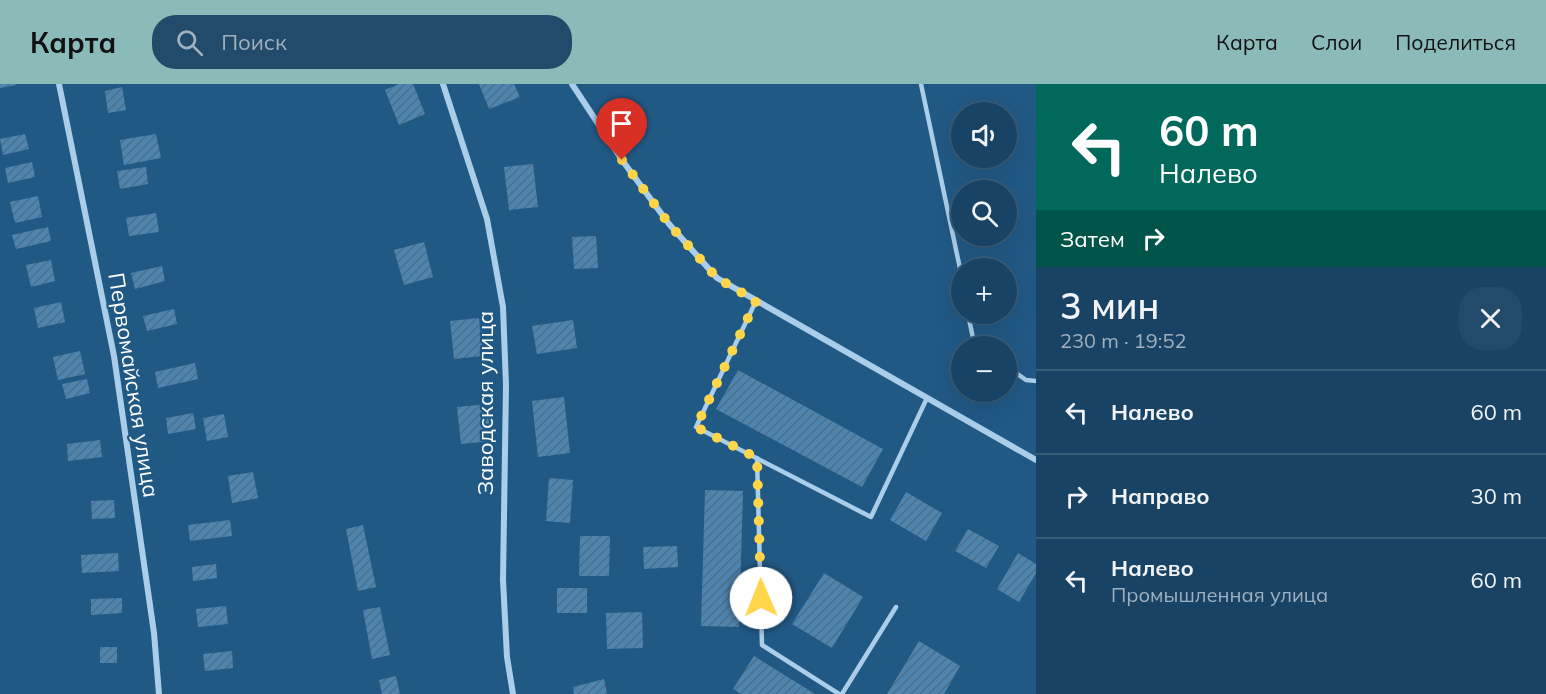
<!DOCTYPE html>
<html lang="ru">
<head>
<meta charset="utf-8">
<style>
  :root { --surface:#194364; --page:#224a6a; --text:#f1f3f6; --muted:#9fb0bf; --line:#375c78; --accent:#8bbbb9 }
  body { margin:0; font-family:Mulish,sans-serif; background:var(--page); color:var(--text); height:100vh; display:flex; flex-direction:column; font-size:22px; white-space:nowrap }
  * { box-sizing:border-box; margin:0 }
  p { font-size:20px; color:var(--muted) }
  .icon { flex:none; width:33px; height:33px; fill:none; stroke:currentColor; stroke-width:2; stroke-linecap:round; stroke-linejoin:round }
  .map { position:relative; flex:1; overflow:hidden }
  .side { display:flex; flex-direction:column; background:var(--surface); width:510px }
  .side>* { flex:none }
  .banner { background:#00695c; color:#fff; overflow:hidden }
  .buttons { position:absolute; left:951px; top:18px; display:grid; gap:12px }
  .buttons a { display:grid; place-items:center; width:66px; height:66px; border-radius:50%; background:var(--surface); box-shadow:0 6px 24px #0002,0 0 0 2px var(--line); font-size:30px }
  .pin { position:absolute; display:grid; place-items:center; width:51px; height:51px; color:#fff; margin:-62px -26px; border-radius:50% 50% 50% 0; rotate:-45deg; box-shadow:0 0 6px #0007 }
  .pin .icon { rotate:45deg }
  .me { position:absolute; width:66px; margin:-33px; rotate:359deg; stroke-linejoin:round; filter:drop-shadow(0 0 4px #0008) }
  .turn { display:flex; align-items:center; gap:21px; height:126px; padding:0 24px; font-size:27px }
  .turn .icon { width:78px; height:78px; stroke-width:2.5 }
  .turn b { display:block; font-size:42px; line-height:51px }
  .then { display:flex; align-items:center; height:57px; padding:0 24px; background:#0003; gap:12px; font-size:22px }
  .round { display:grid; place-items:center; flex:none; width:63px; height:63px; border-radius:24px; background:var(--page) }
  .overview { display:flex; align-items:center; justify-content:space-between; height:102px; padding:0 24px }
  h1 { font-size:36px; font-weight:600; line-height:45px }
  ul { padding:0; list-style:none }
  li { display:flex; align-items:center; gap:18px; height:84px; padding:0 24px; border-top:2px solid var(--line) }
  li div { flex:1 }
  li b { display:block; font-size:22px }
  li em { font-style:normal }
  header { display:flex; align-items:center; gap:36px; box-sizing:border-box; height:84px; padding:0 30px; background:var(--accent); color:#111 }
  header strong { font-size:28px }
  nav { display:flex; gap:33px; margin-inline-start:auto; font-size:21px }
  .search { width:420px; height:54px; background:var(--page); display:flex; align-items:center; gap:15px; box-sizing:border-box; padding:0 21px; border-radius:24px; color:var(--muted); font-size:22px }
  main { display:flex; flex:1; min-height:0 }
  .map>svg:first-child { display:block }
  .building { fill:url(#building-hatch) }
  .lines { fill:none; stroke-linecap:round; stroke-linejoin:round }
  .service { stroke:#aacee9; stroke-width:4.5 }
  .minor { stroke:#aacee9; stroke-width:6 }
  .route { stroke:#ffd54a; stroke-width:10; stroke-dasharray:0 18 }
  .labels { text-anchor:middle; stroke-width:4.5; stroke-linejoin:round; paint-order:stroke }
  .street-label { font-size:22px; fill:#fff; stroke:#215985 }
</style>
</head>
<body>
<header>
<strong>Карта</strong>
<div class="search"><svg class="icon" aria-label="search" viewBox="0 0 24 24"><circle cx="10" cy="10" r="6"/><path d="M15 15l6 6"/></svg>Поиск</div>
<nav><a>Карта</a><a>Слои</a><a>Поделиться</a></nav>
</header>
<main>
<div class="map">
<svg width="1036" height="610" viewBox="0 0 1036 610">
  <defs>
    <pattern id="building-hatch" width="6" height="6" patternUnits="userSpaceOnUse" patternTransform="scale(1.5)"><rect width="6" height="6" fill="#4e85af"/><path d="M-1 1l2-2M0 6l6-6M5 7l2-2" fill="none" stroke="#4d6e87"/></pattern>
  </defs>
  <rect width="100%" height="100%" fill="#215985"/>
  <!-- building -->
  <path class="building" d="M0 0H15L16 1 0 4Z
    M399 0H413L425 30 399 41 385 6Z
    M479 0H514L520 13 489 25Z
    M122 3 126 26 108 29 105 7Z
    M25 50 29 65 3 71 0 55Z
    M156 50 161 74 124 81 120 56Z
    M32 78 35 93 8 99 5 84Z
    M533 80 538 123 509 126 504 83Z
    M146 83 148 100 120 105 117 87Z
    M38 112 42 133 15 139 10 118Z
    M156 129 159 148 129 152 126 134Z
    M48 143 51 157 16 165 12 151Z
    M596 152 598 184 574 185 572 153Z
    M424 158 433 193 404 201 394 166Z
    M51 176 55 197 31 203 26 181Z
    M162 182 165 197 135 205 131 189Z
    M61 218 65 238 38 244 34 224Z
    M174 225 177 240 147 247 143 232Z
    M479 234 483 272 454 275 450 237Z
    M573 236 577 264 537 270 532 242Z
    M80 267 85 290 58 296 53 273Z
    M195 279 198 295 158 304 155 288Z
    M738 286 883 365 862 403 716 325Z
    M87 295 90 309 66 315 62 300Z
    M564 313 570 369 538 373 532 317Z
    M487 320 491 357 461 360 457 323Z
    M193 329 196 345 168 350 166 334Z
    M224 330 228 353 207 357 203 334Z
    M100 356 102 373 68 377 67 360Z
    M253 388 258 414 232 419 228 392Z
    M549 394 573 396 570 439 546 437Z
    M705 406 743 407 739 543 701 542Z
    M906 408 942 429 926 457 890 436Z
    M114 416 115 434 92 435 91 417Z
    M230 436 232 452 190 457 188 441Z
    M363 441 376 503 358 507 346 445Z
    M968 445 999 462 986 484 955 467Z
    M580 452H610L609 492H579Z
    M677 462 678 483 644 485 643 463Z
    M118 469 119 487 82 489 81 471Z
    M1018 469 1036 480V489L1019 518 997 505Z
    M216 480 217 494 193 497 192 483Z
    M824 489 863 513 832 564 792 540Z
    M557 504H587V529H557Z
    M122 514V529L91 531V515Z
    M226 522 228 540 198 543 196 525Z
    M380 523 390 571 372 575 363 526Z
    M642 528 643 564 607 565 606 529Z
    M919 557 960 582 944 610H887Z
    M100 563H117V579H100Z
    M232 567 233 584 205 587 203 570Z
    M754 572 815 610H741L733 605Z
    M396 592 400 610H382L379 596Z
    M604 595 607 610H574L573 603Z"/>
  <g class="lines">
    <!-- service -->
    <path class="service" d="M921 0 962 194
      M756 217 696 343 871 433 927 314
      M968 230 974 259 979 262
      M1006 282 1026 296 1036 297
      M757 374 762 561 839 610
      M842 610 896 523"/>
    <!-- minor -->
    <path class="minor" d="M59 0 114 272 154 549 159 610
      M443 0 487 135 503 223 506 301 503 496 507 573 513 610
      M572 0 622 76 669 140 717 194 1036 376"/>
  </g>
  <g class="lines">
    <!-- route -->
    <path class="route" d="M622 76 669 140 717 194 756 217 696 343 757 374 761 514"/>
  </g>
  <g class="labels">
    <!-- street labels -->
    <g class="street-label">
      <text transform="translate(134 301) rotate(81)" y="8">Первомайская улица</text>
      <text transform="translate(485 319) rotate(-90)" y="8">Заводская улица</text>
    </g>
  </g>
</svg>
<div class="buttons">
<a><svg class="icon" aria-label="sound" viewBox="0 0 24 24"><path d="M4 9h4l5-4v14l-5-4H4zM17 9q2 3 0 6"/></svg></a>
<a><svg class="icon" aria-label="search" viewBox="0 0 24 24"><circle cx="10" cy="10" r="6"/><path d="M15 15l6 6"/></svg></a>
<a>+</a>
<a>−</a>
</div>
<div class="pin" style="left:622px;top:76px;background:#d93025"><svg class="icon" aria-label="arrive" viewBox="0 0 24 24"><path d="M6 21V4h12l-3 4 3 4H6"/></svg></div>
<svg class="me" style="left:761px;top:514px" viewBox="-20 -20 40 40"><circle r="19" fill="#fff"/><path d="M0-13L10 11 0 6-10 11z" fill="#ffd54a"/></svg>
</div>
<section class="side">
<div class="banner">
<div class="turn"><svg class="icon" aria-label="left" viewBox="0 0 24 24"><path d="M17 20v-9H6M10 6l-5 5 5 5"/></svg><div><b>60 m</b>Налево</div></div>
<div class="then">Затем<svg class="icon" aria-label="right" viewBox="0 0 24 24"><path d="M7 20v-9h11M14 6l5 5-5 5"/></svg></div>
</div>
<div class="overview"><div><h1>3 мин</h1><p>230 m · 19:52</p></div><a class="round"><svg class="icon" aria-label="close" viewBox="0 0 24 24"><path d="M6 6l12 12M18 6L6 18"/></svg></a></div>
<ul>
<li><svg class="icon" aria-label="left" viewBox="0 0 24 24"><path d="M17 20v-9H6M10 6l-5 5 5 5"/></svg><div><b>Налево</b></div><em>60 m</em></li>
<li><svg class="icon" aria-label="right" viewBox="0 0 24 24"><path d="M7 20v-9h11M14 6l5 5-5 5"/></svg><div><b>Направо</b></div><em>30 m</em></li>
<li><svg class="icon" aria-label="left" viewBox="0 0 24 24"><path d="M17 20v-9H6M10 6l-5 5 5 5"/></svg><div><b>Налево</b><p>Промышленная улица</p></div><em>60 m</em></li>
</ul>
</section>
</main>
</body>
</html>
